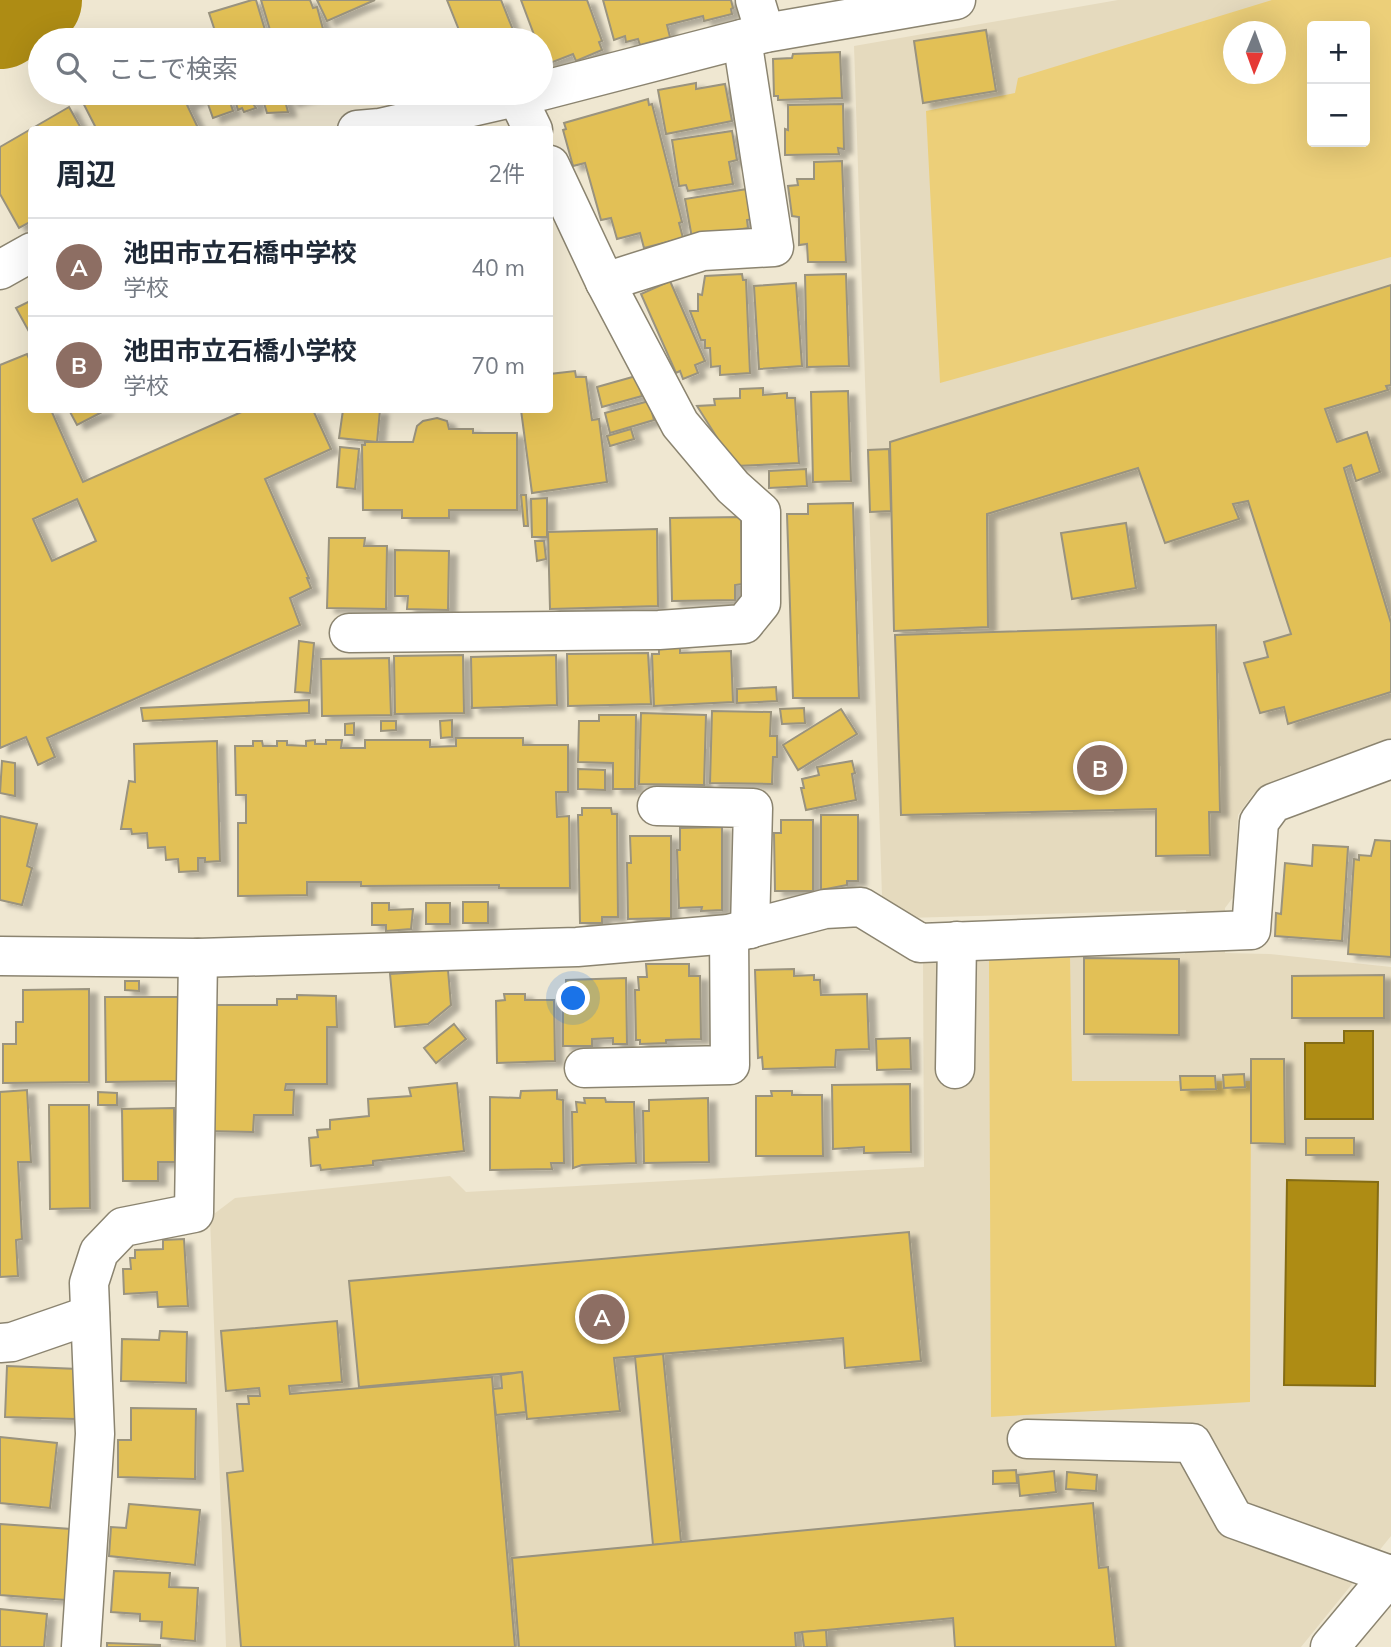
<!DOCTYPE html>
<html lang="ja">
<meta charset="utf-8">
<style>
body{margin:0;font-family:Mulish,"Noto Sans JP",sans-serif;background:#f2f2f3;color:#1f2937}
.controls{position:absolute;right:21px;top:21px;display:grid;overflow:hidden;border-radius:7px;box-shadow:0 7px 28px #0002}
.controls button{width:63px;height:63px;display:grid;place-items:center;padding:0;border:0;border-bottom:2px solid #e0e1e3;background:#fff;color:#1f2937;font:35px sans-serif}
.compass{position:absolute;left:1223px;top:21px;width:63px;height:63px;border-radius:50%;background:#fff;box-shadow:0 7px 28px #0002;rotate:181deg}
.you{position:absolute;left:574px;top:999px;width:24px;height:24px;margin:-18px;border:5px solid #fff;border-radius:50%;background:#1a73e8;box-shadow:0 0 0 10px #1a73e833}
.badge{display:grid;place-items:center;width:46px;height:46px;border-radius:50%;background:#db2777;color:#fff;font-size:23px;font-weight:700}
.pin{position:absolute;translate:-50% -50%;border:4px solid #fff;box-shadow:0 2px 7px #0006}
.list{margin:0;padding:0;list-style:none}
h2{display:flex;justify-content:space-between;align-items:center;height:91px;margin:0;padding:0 28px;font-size:30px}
h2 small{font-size:23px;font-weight:400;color:#747a83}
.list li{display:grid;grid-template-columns:46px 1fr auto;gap:21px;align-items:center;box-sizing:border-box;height:98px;padding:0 28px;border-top:2px solid #e0e1e3}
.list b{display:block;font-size:26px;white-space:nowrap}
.list p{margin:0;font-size:23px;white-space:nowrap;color:#747a83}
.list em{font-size:23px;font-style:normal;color:#747a83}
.icon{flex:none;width:38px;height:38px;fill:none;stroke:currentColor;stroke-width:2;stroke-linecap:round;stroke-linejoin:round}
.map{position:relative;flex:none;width:1391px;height:1647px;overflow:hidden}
.search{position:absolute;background:#fff;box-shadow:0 7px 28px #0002;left:28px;top:28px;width:525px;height:77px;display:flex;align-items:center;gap:18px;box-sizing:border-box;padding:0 24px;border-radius:38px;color:#747a83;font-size:26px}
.panel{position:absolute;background:#fff;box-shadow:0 7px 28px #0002;left:28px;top:126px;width:525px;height:287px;border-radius:7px}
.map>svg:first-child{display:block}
.built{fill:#e5dabe;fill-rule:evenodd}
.green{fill:#eccf79;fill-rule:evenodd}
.water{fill:#ae8c14;stroke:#846c15;stroke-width:2}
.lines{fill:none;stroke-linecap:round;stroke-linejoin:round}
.river{stroke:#ae8c14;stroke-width:98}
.building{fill:#e2c057;stroke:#9a937e;stroke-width:2;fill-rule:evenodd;filter:url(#shadow)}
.minor-casing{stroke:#8b8470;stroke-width:41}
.minor{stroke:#fff;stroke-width:38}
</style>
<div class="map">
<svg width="1391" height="1647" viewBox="0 0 1391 1647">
<defs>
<filter id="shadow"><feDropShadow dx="8" dy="4.5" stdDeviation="2" flood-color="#0004"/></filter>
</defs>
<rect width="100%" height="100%" fill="#efe7d1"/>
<path class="built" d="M1118,0H1391V743L1254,793L1238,815L1234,896L1225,908V953L1269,954L1391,967V1536L1301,1647H226L210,1217L235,1198L450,1176L466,1192L924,1167L923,957L989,959L1185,954L1186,910L907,918L882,896L854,46ZM1312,26H1365V142H1312ZM1234,32H1276V74H1234Z"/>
<g class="green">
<path d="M1272,0H1391V257L940,383L926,111L1015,93L1018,78ZM1312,26H1365V142H1312ZM1234,32H1276V74H1234Z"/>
<polygon points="1070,956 1072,1081 1251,1081 1250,1402 991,1417 989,959"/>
</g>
<g class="water">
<polygon points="1344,1031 1373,1031 1373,1119 1305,1119 1305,1043 1344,1043"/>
<polygon points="1287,1180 1378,1182 1375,1386 1284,1385"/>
</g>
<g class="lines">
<polyline class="river" points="0,20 33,0"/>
</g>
<g class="building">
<polygon points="252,0 256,0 268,40 218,40 209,13"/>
<polygon points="261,0 310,0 313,8 317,7 326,40 273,40"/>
<polygon points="317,0 375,0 327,21"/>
<polygon points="447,0 501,0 517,40 463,40"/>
<polygon points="521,0 587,0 602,41 599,42 602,50 576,61 573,54 545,65 541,53 541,40 536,40"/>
<polygon points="603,0 731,0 733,8 731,9 732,14 704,21 703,16 667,25 670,37 640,45 638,39 626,42 625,36 614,40"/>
<polygon points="986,30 996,91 923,103 914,41"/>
<polygon points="207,32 210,40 187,40 186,38"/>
<polygon points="840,52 842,98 778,100 778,96 774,96 773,59 792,58 793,54"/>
<polygon points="696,83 696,89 725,84 732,121 666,134 658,90"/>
<polygon points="78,93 203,93 205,96 187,105 199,130 97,130"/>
<polygon points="204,93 227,93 233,111 213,118"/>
<polygon points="233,93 283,93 288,112 267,113 263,100 254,105 256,108 244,112 242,108 238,110"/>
<polygon points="287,93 321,93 290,102"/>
<polygon points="648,99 649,105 652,104 682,222 679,223 683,238 644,248 640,233 617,239 611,218 601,220 585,163 573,166 563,130 566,129 564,123"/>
<polygon points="843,104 844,149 838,148 839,154 785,155 785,129 788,130 788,105"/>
<polygon points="69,107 82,130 32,130 32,221 19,228 0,194 0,147"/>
<polygon points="732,131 737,160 729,162 733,184 688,191 686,185 679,186 672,140"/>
<polygon points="842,161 846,262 808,262 807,244 799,245 799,217 792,216 788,186 798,185 797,179 814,179 814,162"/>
<polygon points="747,189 752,219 747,220 748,228 692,238 685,199"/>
<polygon points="742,274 743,280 746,280 750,373 720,375 720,366 711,367 710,348 705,348 705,340 701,340 690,311 698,311 698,294 702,295 705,276"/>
<polygon points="846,274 849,366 807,367 805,275"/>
<polygon points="670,281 705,361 695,365 698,373 683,379 680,371 676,373 641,294"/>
<polygon points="796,283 802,366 759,369 754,286"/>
<polygon points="1391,285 1391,385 1386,386 1388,390 1325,409 1337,442 1367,432 1380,472 1356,481 1351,465 1344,468 1391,623 1391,692 1288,724 1284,707 1260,713 1244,663 1268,657 1264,642 1291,634 1248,501 1233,504 1239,519 1165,543 1138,468 987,514 988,627 894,631 890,442"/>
<polygon points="32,300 32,337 16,308"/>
<path d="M27,354L32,365V410H51L83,482L246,410H313L331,449L265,479L309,578H307L311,588L290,598L300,625L47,738L55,757L38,765L26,737L0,748V365ZM77,499L96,541L52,561L33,519Z"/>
<polygon points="575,371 576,377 586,377 592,420 599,419 607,482 532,493 521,410 550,410 550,374"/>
<polygon points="636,376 642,396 602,407 597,387"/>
<polygon points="763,388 763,395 787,393 787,398 795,398 799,463 735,466 697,406 715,405 714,399 740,398 740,389"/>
<polygon points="848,391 851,481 813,482 811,392"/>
<polygon points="649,401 654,420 610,433 605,413"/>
<polygon points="69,410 106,410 77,425"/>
<polygon points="343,410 380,410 377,442 339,438"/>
<polygon points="437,418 447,421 449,429 473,429 473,433 517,433 517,510 449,510 449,518 402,518 402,510 363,510 362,445 365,445 365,442 413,442 417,426 423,421"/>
<polygon points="631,429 634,439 610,446 607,436"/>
<polygon points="340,447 359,449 355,489 337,487"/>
<polygon points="889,449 891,511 870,512 868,450"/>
<polygon points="806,469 807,486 769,488 769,471"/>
<polygon points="521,495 526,495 528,526 524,526"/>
<polygon points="547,498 547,537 532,537 531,499"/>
<polygon points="853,503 859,698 793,698 787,514 808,514 808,504"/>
<polygon points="741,517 742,584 735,585 735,600 672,601 670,518"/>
<polygon points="1126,523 1136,588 1072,599 1061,533"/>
<polygon points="657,529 658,606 550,609 548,532"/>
<polygon points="329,538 365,538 364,546 387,546 386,609 327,608"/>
<polygon points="535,541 544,541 546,559 537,561"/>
<polygon points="395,550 449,551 448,610 407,609 408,596 395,596"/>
<polygon points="1216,625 1220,812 1209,812 1210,855 1156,856 1156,809 901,815 895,635"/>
<polygon points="299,641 314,643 310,693 295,692"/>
<polygon points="680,646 680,653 731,651 733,702 654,706 652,654 659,654 659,647"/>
<polygon points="648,653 651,704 568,706 567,654"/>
<polygon points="463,655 464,713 395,714 394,656"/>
<polygon points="556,655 557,705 472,708 471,657"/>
<polygon points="389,658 391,715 322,716 321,659"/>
<polygon points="776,687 777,701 737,703 737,689"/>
<polygon points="309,700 309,713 143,721 141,708"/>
<polygon points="804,708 805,723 782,724 780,709"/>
<polygon points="841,709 857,734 798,770 783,745"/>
<polygon points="712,711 771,712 770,736 777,736 777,757 773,757 772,784 710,783"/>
<polygon points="641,713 706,715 704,785 639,784"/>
<polygon points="599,715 636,715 635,789 613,789 613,763 578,762 579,721 599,721"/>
<polygon points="452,720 452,737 441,738 440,721"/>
<polygon points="381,721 396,721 396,730 381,731"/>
<polygon points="354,723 354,735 345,735 345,724"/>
<polygon points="456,738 523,738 523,745 568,745 568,792 556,792 557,817 569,816 570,888 499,888 499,885 361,886 361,882 307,882 307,895 238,896 238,823 246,823 246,795 236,795 235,746 253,746 253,741 262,741 263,746 277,746 277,741 287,741 287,745 306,746 306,741 315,740 315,744 326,744 326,740 342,740 341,748 365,748 365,740 430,740 430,747 456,746"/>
<polygon points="217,741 220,861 205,862 205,858 198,858 198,871 179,872 178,859 166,860 165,847 148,848 147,833 132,834 131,829 121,829 129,781 135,782 134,744"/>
<polygon points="2,761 15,763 15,796 0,793"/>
<polygon points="852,761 855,773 852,774 856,800 806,810 801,788 804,788 802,779 819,775 817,767"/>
<polygon points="578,769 605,770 605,790 578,789"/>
<polygon points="582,808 611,808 612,814 617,814 618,917 602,917 602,923 580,923 578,815 582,815"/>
<polygon points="821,815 858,815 858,881 847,881 847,885 821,890"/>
<polygon points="0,816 37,824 27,866 32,868 22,905 0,900"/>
<polygon points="781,820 813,820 813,891 775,891 774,833 781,833"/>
<polygon points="722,827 722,910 701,911 702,907 679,908 677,850 680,850 680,828"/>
<polygon points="630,836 671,836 671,918 628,919 627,863 631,863"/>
<polygon points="1375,840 1391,841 1391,957 1348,954 1354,859 1359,860 1359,855 1371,856"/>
<polygon points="1313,845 1348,847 1342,941 1275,936 1276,913 1281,914 1285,863 1312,866"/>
<rect x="463" y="902" width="25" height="21"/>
<polygon points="372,903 389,903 389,910 413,909 411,929 386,931 386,925 372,925"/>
<rect x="426" y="903" width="24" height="21"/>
<polygon points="1084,958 1179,959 1179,1035 1084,1034"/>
<polygon points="646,964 689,964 689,976 700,976 701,1039 666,1040 666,1043 640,1044 640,1040 636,1040 635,990 639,990 638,977 647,977"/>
<polygon points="794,969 794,976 814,975 814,980 820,980 821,995 867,994 869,1049 836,1050 835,1067 763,1069 762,1057 758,1058 755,970"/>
<polygon points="448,970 451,1005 428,1024 395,1027 390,974"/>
<polygon points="1384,975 1384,1018 1292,1018 1292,976"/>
<polygon points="626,978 627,1044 613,1044 613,1038 592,1039 592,1046 563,1046 563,995 566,996 566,980"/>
<polygon points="125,981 139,981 139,991 125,990"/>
<polygon points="89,989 89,1082 3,1083 3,1044 16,1044 16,1022 23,1022 23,990"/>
<polygon points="504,994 525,994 525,1000 554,1000 555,1061 497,1063 496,1001 505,1000"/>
<polygon points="297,995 336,996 337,1027 327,1027 327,1084 286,1084 285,1090 294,1090 293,1115 254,1115 253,1132 206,1131 207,1005 277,1005 277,999 297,999"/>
<polygon points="105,997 184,997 185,1081 106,1082"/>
<polygon points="454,1024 466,1039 436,1063 424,1048"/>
<polygon points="910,1038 911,1069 877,1070 876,1039"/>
<polygon points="1251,1059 1284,1059 1285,1144 1251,1143"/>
<polygon points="1244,1074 1245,1087 1224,1088 1223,1075"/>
<polygon points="1180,1076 1215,1076 1216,1089 1181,1090"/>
<polygon points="457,1083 464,1151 373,1161 373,1165 321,1170 320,1165 311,1166 309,1138 318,1137 317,1130 330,1129 330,1120 369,1116 368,1099 411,1096 409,1088"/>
<polygon points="910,1084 911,1152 864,1153 864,1147 833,1149 832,1085"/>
<polygon points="27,1090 31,1162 18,1162 22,1239 16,1240 18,1276 0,1277 0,1092"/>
<polygon points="557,1090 557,1099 563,1100 564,1163 551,1163 552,1169 490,1170 490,1097 520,1098 521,1091"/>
<polygon points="771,1091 792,1091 792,1095 822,1095 823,1156 756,1156 756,1096 772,1096"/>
<polygon points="98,1092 117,1093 117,1105 98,1105"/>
<polygon points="584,1098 605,1098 606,1102 634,1102 636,1163 582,1165 573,1168 572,1112 577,1112 576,1102 585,1103"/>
<polygon points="708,1098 709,1162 644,1163 643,1111 649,1111 649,1100"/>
<polygon points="49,1105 89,1105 90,1208 50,1209"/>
<polygon points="174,1108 175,1162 158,1162 158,1181 123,1181 122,1109"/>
<rect x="1306" y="1138" width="48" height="17"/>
<polygon points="909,1232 921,1361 845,1368 843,1338 614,1358 620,1411 527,1419 522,1372 359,1387 349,1281"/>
<polygon points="184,1239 188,1306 158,1307 157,1292 124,1294 123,1269 131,1269 130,1258 135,1258 135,1250 163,1249 163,1240"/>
<polygon points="337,1321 342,1382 289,1386 290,1394 492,1377 515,1647 241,1647 227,1473 243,1471 237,1404 249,1404 248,1396 260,1396 259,1388 226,1391 221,1331"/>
<polygon points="160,1331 187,1332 186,1383 121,1381 122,1339 159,1340"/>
<polygon points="663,1354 681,1542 653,1545 635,1357"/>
<polygon points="7,1366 78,1369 76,1419 5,1417"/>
<polygon points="522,1372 526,1412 496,1415 493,1389 502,1388 501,1375"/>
<polygon points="131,1408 196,1409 195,1479 118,1477 118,1440 131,1440"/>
<polygon points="0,1437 57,1443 50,1508 0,1503"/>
<polygon points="1016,1470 1017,1483 993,1484 993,1471"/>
<polygon points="1054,1471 1056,1492 1020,1496 1018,1475"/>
<polygon points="1067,1472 1097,1475 1096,1491 1066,1489"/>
<polygon points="1093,1503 1099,1568 1108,1567 1116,1647 955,1647 953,1618 795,1633 796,1647 519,1647 512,1558"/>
<polygon points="129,1504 200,1510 195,1565 109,1556 111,1527 126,1528"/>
<polygon points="0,1524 71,1529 66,1600 0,1595"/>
<polygon points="114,1571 170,1573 169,1587 198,1588 195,1641 161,1638 162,1622 140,1621 140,1614 111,1612"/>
<polygon points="0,1609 47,1614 44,1647 0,1647"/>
<polygon points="826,1630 827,1647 804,1647 802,1632"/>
<polygon points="107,1643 160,1645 160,1647 107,1647"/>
</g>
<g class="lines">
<defs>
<g id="minor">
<polyline points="755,0 765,33"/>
<polyline points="541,91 765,33 956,0"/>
<polyline points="517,97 533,130"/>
<polyline points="357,130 380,128 533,93"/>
<polyline points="0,270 32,252"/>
<polyline points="605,282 703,251 774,247 742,39"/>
<polyline points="349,633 659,630 744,624 761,603 761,512 733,487 680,424 605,282 550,165"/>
<polyline points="657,806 753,808 750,929"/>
<polyline points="0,956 198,958 577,947 729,934 825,909 861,907 920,943 1251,930 1259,822 1273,803 1391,759"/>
<polyline points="584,1068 730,1065 729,934"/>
<polyline points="955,1069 957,941"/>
<polyline points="0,1343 12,1342 90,1315"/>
<polyline points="1027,1439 1192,1443 1234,1519 1390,1575"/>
<polyline points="81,1647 95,1434 89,1283 99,1252 123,1227 194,1213 198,958"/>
<polyline points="1330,1647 1391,1574"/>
</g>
</defs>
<use href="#minor" class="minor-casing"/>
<use href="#minor" class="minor"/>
</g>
</svg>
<div class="controls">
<button>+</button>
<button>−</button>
</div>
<svg class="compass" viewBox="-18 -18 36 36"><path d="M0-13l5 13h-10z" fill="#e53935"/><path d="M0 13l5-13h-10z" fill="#747a83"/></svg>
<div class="you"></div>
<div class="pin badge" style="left:602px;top:1317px;background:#8d6e63">A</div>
<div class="pin badge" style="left:1100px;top:768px;background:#8d6e63">B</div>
<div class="search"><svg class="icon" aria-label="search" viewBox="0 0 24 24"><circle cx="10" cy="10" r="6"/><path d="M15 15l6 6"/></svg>ここで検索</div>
<section class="panel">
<h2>周辺<small>2件</small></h2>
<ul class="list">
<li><span class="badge" style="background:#8d6e63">A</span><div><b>池田市立石橋中学校</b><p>学校</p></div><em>40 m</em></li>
<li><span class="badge" style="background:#8d6e63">B</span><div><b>池田市立石橋小学校</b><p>学校</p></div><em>70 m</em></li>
</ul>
</section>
</div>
